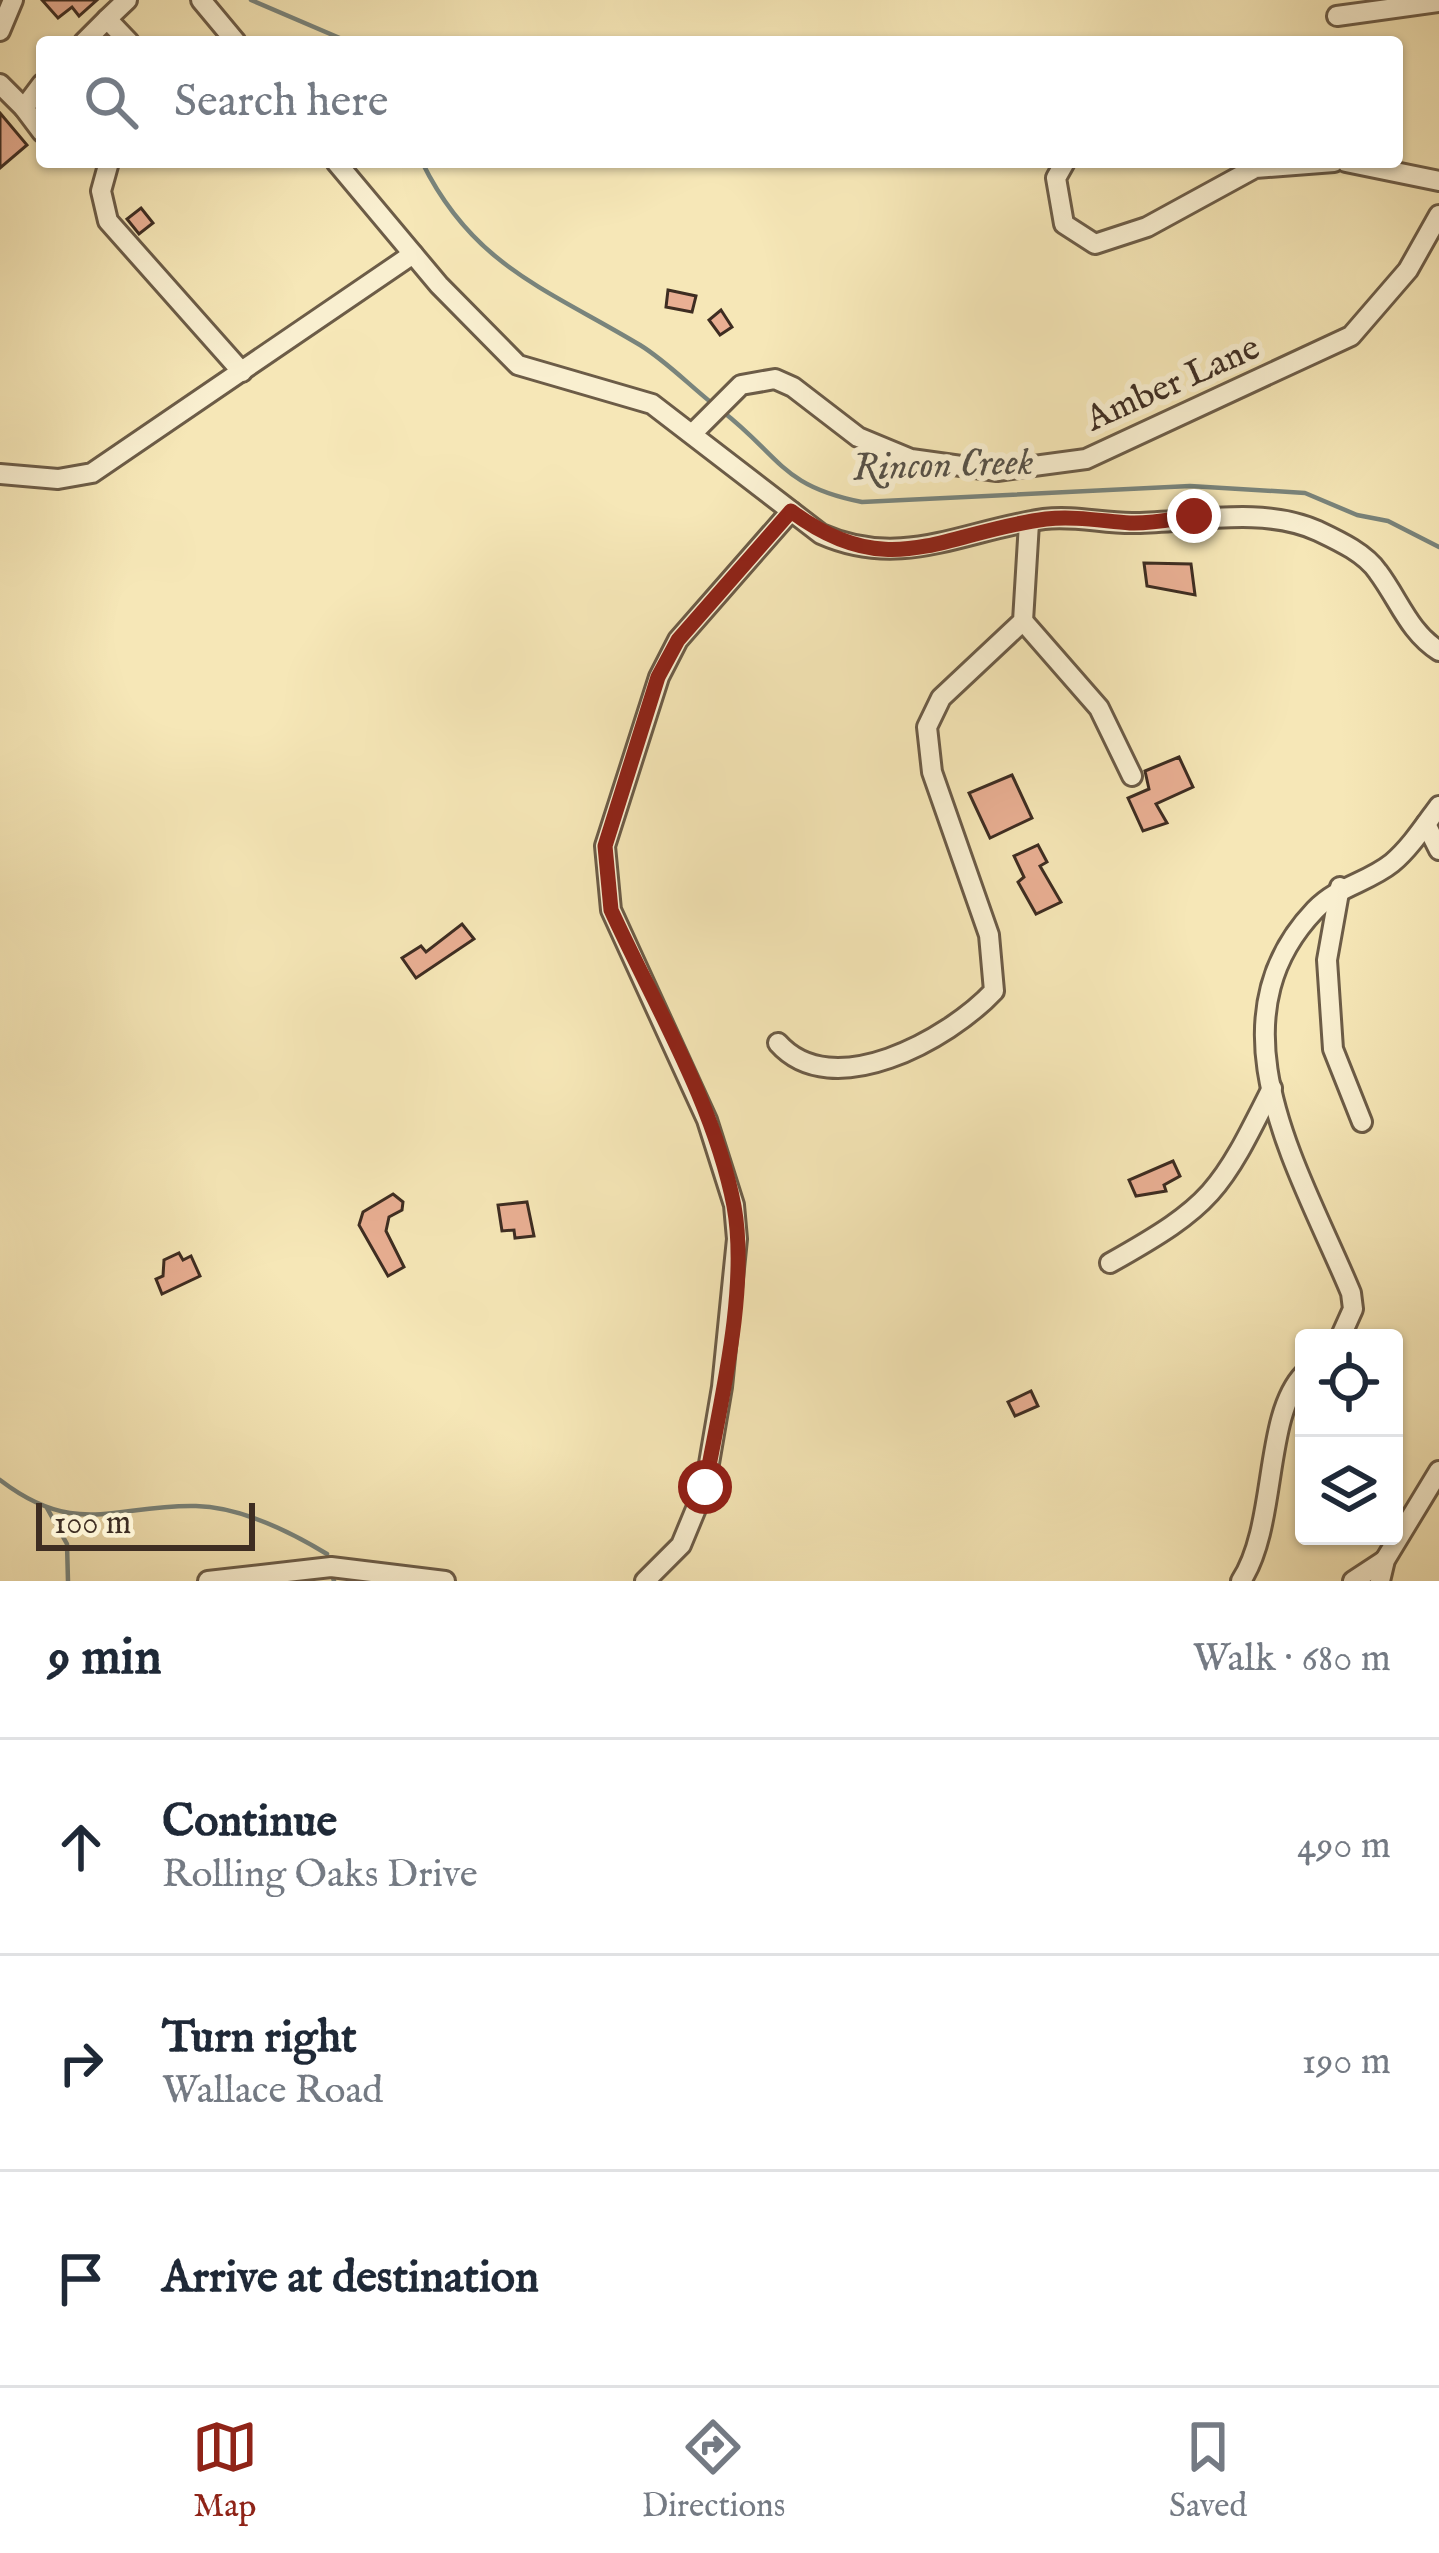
<!DOCTYPE html>
<meta charset="utf-8">
<style>
body{margin:0;font-family:"IM FELL English",serif;background:#f2f2f3;color:#1f2937}
.controls{position:absolute;right:36px;bottom:36px;display:grid;overflow:hidden;border-radius:12px;box-shadow:0 3px 9px #0004}
.controls button{width:108px;height:108px;display:grid;place-items:center;padding:0;border:0;border-bottom:3px solid #e0e1e3;background:#fff;color:#1f2937;font:60px sans-serif}
.scale{position:absolute;left:36px;bottom:30px;width:219px;box-sizing:border-box;padding-left:12px;border:6px solid #3e2d22;border-top:0;font-size:33px;line-height:42px;white-space:nowrap;color:#3e2d22;-webkit-text-stroke:9px #f9efd0;paint-order:stroke}
.stop{position:absolute;width:36px;height:36px;margin:-27px;border:9px solid #8f2418;border-radius:50%;background:#fff}
.stop.end{background:#8f2418;border-color:#fff;box-shadow:0 3px 12px #0008}
.list{margin:0;padding:0;list-style:none}
h2{display:flex;justify-content:space-between;align-items:center;height:156px;margin:0;padding:0 48px;font-size:51px}
h2 small{font-size:39px;font-weight:400;color:#747a83}
.list li{display:grid;grid-template-columns:78px 1fr auto;gap:36px;align-items:center;box-sizing:border-box;height:216px;padding:0 48px;border-top:3px solid #e0e1e3}
.list b{display:block;font-size:45px;white-space:nowrap}
.list p{margin:0;font-size:39px;white-space:nowrap;color:#747a83}
.list em{font-size:39px;font-style:normal;color:#747a83}
.icon{flex:none;width:66px;height:66px;fill:none;stroke:currentColor;stroke-width:2;stroke-linecap:round;stroke-linejoin:round}
.map{position:relative;flex:none;width:1439px;height:1581px;overflow:hidden}
.search{position:absolute;background:#fff;box-shadow:0 3px 9px #0004;left:36px;right:36px;top:36px;height:132px;display:flex;align-items:center;gap:30px;box-sizing:border-box;padding:0 42px;border-radius:12px;color:#747a83;font-size:45px}
.sheet{height:804px;background:#fff}
nav{display:flex;justify-content:space-around;align-items:center;box-sizing:border-box;height:168px;border-top:3px solid #e0e1e3;background:#fff;font-size:33px;color:#747a83}
nav a{display:grid;justify-items:center;gap:6px}
nav .on{color:#8f2418}
.map>svg:first-child{display:block}
.lines{fill:none;stroke-linecap:round;stroke-linejoin:round}
.stream{stroke:#79847c;stroke-width:4.5}
.building{fill:#e9af93;stroke:#3e2d22;stroke-width:3}
.minor-casing{stroke:#6c5c47;stroke-width:24}
.minor{stroke:#f9efd0;stroke-width:18}
.route{stroke:#8f2418;stroke-width:15}
.labels{text-anchor:middle;dominant-baseline:central;stroke-width:12;stroke-linejoin:round;paint-order:stroke}
.street-label{font-size:36px;fill:#3e2d22;stroke:#f9efd0}
.water-label{font-size:39px;font-style:italic;fill:#565148;stroke:#f9efd0}
</style>
<div class="map">
<svg width="1439" height="1581" viewBox="0 0 1439 1581">
<rect width="100%" height="100%" fill="#f6e7b7"/>
<filter id="stains"><feTurbulence type="fractalNoise" baseFrequency=".00167" numOctaves="4"/><feColorMatrix values="0 0 0 0 .2 0 0 0 0 .09 0 0 0 0 .02 0 0 0 .5 -.17"/></filter>
<radialGradient id="worn" r=".72"><stop offset=".6" stop-color="#630" stop-opacity="0"/><stop offset="1" stop-color="#630" stop-opacity=".3"/></radialGradient>
<g class="lines">
<g class="stream">
<polyline points="251,0 349,42"/>
<path d="M422,162C473,266 547,289 640,345C666,361 689,385 713,404"/>
<path d="M722,411C781,457 781,486 862,502L1190,486L1305,493L1357,515L1388,521L1439,547"/>
<path d="M0,1480C77,1539 115,1504 196,1506C241,1507 289,1531 327,1554"/>
<polyline points="47,1508 67,1544 68,1581"/>
<polyline points="333,1578 334,1581"/>
</g>
</g>
<g class="building">
<polygon points="42,0 97,0 79,16 72,7 58,18"/>
<polygon points="0,113 27,145 0,168"/>
<polygon points="141,208 153,223 139,234 127,219"/>
<polygon points="668,290 696,296 692,312 666,307"/>
<polygon points="721,310 732,327 720,335 709,320"/>
<polygon points="1144,563 1191,564 1195,595 1147,586"/>
<polygon points="1179,757 1193,787 1156,804 1167,823 1143,831 1128,798 1149,789 1145,771"/>
<polygon points="1012,775 1032,818 990,838 969,793"/>
<polygon points="1038,845 1047,862 1040,866 1061,902 1036,914 1018,882 1024,877 1014,856"/>
<polygon points="462,924 474,939 416,978 402,958 421,946 426,952"/>
<polygon points="1173,1161 1180,1176 1164,1185 1166,1191 1136,1196 1129,1180"/>
<polygon points="393,1194 403,1202 402,1210 389,1217 386,1231 404,1267 388,1276 359,1225 363,1212"/>
<polygon points="527,1202 534,1236 515,1238 514,1230 502,1231 498,1205"/>
<polygon points="179,1253 183,1260 191,1256 200,1276 162,1294 156,1279 163,1276 164,1260"/>
<polygon points="1031,1391 1038,1406 1015,1416 1008,1402"/>
</g>
<g class="lines">
<defs>
<g id="minor">
<polyline points="201,0 236,42"/>
<polyline points="1337,16 1439,2"/>
<polyline points="107,19 127,0"/>
<polyline points="0,31 13,0"/>
<polyline points="84,42 107,19 129,42"/>
<polyline points="0,84 24,108"/>
<polyline points="42,84 24,108 42,132"/>
<polyline points="109,162 101,191 108,221 242,372"/>
<path d="M336,162L439,285L518,365L652,404L821,534C902,570 964,530 1044,519C1075,515 1105,524 1136,523C1193,522 1263,506 1318,531C1339,541 1365,553 1378,572C1399,600 1409,632 1439,651"/>
<polyline points="1065,162 1056,178 1064,224 1095,244 1147,227 1255,168 1334,162"/>
<polyline points="1346,162 1439,181"/>
<polyline points="693,433 741,385 775,379 793,387 858,437 911,459 997,471 1086,459 1351,336 1408,270 1439,215"/>
<polyline points="0,474 58,479 92,473 413,254"/>
<polyline points="1023,621 1099,708 1132,776"/>
<polyline points="1426,824 1439,850"/>
<polyline points="1340,887 1327,960 1333,1049 1362,1122"/>
<path d="M778,1043C832,1104 948,1040 994,991L989,935L932,772L927,727L941,698L1023,621L1029,523"/>
<path d="M1110,1263C1213,1205 1220,1192 1272,1088"/>
<path d="M1340,1338L1353,1309L1351,1293C1301,1172 1206,1024 1315,910C1338,886 1367,883 1392,863C1410,848 1425,825 1439,806"/>
<polyline points="208,1581 331,1567 445,1581"/>
<polyline points="645,1581 681,1545 705,1487 722,1387 737,1239 734,1205 707,1120 611,910 605,846 659,677 678,640 791,511"/>
<path d="M1241,1581C1278,1524 1263,1416 1304,1374"/>
<polyline points="1353,1581 1385,1560"/>
<polyline points="1380,1581 1385,1560 1439,1471"/>
</g>
</defs>
<use href="#minor" class="minor-casing"/>
<use href="#minor" class="minor"/>
</g>
<g class="lines">
<path class="route" d="M705,1487C720,1404 749,1289 734,1206C714,1103 654,1004 611,910L605,846L658,677L678,640L791,511C890,585 943,532 1046,519C1075,516 1102,521 1130,523C1151,524 1173,519 1194,516"/>
</g>
<g class="labels">
<g class="street-label">
<text transform="translate(1173 384) rotate(-24)">Amber Lane</text>
</g>
<g class="water-label">
<text transform="translate(943 466) rotate(-2)">Rincon Creek</text>
</g>
</g>
<rect width="100%" height="100%" filter="url(#stains)"/>
<rect width="100%" height="100%" fill="url(#worn)"/>
</svg>
<div class="controls">
<button><svg class="icon" aria-label="locate" viewBox="0 0 24 24"><circle cx="12" cy="12" r="6"/><path d="M12 2v4M12 18v4M2 12h4M18 12h4"/></svg></button>
<button><svg class="icon" aria-label="layers" viewBox="0 0 24 24"><path d="M12 4l9 5-9 5-9-5zM3 14l9 5 9-5"/></svg></button>
</div>
<div class="scale">100 m</div>
<div class="stop" style="left:705px;top:1487px"></div>
<div class="stop end" style="left:1194px;top:516px"></div>
<div class="search"><svg class="icon" aria-label="search" viewBox="0 0 24 24"><circle cx="10" cy="10" r="6"/><path d="M15 15l6 6"/></svg>Search here</div>
</div>
<section class="sheet">
<h2>9 min<small>Walk · 680 m</small></h2>
<ul class="list">
<li><svg class="icon" aria-label="ahead" viewBox="0 0 24 24"><path d="M12 20V5M6 11l6-6 6 6"/></svg><div><b>Continue</b><p>Rolling Oaks Drive</p></div><em>490 m</em></li>
<li><svg class="icon" aria-label="right" viewBox="0 0 24 24"><path d="M7 20v-9h11M14 6l5 5-5 5"/></svg><div><b>Turn right</b><p>Wallace Road</p></div><em>190 m</em></li>
<li><svg class="icon" aria-label="arrive" viewBox="0 0 24 24"><path d="M6 21V4h12l-3 4 3 4H6"/></svg><div><b>Arrive at destination</b></div></li>
</ul>
</section>
<nav>
<a class="on"><svg class="icon" aria-label="map" viewBox="0 0 24 24"><path d="M3 6l6-2 6 2 6-2v14l-6 2-6-2-6 2zM9 4v14M15 6v14"/></svg>Map</a>
<a><svg class="icon" aria-label="directions" viewBox="0 0 24 24"><path d="M12 3l9 9-9 9-9-9zM9 14v-3h6M13 9l2 2-2 2"/></svg>Directions</a>
<a><svg class="icon" aria-label="saved" viewBox="0 0 24 24"><path d="M7 4h10v16l-5-4-5 4z"/></svg>Saved</a>
</nav>
